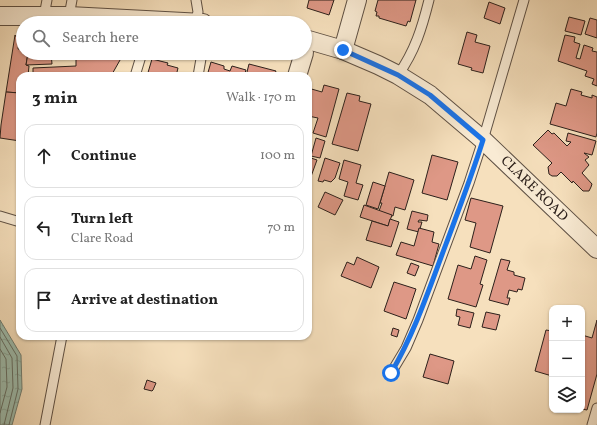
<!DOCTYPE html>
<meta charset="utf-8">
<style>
body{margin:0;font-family:Vollkorn,serif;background:#f6f6f6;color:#222}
.controls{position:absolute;right:12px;bottom:12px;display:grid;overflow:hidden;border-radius:8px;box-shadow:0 1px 3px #0004}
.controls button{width:36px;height:36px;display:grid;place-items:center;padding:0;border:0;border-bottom:1px solid #e0e0e0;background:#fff;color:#222;font:20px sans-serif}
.stop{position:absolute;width:12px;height:12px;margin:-9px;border:3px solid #1a73e8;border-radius:50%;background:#fff}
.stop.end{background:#1a73e8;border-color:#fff;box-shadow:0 1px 4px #0008}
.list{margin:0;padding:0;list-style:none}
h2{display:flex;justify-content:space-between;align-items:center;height:52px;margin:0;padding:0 16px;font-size:17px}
h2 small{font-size:13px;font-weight:400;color:#767676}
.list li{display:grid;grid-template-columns:26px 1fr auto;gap:12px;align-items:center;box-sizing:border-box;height:64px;margin:0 8px 8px;padding:0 8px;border:1px solid #e0e0e0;border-radius:12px}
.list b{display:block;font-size:15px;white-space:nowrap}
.list p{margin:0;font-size:13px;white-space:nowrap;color:#767676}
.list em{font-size:13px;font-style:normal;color:#767676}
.icon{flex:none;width:22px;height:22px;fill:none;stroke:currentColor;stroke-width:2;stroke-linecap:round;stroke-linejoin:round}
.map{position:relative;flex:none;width:597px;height:425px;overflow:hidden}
.search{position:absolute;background:#fff;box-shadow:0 1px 3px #0004;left:16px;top:16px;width:296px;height:44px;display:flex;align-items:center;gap:10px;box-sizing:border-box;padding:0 14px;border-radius:22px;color:#767676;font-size:15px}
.panel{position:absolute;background:#fff;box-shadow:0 1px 3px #0004;left:16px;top:72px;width:296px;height:268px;border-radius:12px}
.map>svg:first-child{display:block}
.water{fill:url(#water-ripples);stroke:#707e73}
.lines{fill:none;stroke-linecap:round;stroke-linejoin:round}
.shore{stroke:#646e64;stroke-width:1}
.building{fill:#de9886;stroke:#2c201b}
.lane-casing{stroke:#5e5044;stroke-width:11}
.street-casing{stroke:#5e5044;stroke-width:20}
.lane{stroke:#f9ebd4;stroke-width:9}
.street{stroke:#f9ebd4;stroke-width:18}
.route{stroke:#1a73e8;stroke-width:5}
.labels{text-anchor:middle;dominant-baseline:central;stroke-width:3;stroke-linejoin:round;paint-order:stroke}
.street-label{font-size:14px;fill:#2c201b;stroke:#f9ebd4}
</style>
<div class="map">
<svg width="597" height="425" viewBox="0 0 597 425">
<defs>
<pattern id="water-ripples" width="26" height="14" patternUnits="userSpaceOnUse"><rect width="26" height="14" fill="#9dbdae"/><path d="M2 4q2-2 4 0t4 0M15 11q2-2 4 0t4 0" fill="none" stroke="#87a295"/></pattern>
</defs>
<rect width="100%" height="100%" fill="#f6e0bd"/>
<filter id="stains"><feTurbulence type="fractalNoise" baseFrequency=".005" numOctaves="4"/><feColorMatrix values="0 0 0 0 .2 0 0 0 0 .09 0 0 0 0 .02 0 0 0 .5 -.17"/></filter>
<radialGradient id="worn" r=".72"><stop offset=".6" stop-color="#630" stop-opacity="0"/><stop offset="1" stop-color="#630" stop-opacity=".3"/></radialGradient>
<polygon class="water" points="0,320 21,355 22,389 12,425 0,425"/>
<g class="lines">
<g class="shore">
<polyline points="0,328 17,356 18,389 9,425"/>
<polyline points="0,337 12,358 13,388 4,425"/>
<polyline points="0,349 6,359 7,387 0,413"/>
</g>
</g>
<g class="building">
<polygon points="309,0 334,0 329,15 307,8"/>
<polygon points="378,0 416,0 410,22 408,21 406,26 379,18 379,16 376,16 377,12 375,11"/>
<polygon points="489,2 505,8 500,24 484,18"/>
<polygon points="569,17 585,21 581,35 565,31"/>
<polygon points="590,18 597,20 597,38 585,34"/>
<polygon points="467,32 477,35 475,42 490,46 483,73 471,70 472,68 458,64"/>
<polygon points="15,35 19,41 18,49 23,50 23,53 28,53 26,65 29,66 28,76 20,76 20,93 6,92"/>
<polygon points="565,35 575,37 574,42 580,44 576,58 580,59 584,45 593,48 592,51 597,52 597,86 592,84 594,79 585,76 587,71 558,61"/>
<polygon points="28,53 51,53 52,64 26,65"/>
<polygon points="76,53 124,53 111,76 33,76 33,68 76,66"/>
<polygon points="152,59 168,63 167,65 178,68 176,76 147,76"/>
<polygon points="211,62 224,66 224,69 230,71 232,66 246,70 244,76 207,76"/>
<polygon points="249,64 276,71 274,76 246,76"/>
<polygon points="324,85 339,89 326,137 313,133 318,118 308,116 308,88 322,92"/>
<polygon points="571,89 582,92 581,95 592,98 592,95 597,97 597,133 596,137 550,124 556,103 566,106"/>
<polygon points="6,92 20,93 20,141 0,138 1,125"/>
<polygon points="347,93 360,96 359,101 371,104 358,151 332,144"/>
<polygon points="548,130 552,134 554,133 567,146 571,142 566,141 568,133 596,141 592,155 584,153 589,157 585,160 589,165 582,173 592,184 591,187 589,191 583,191 573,181 572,183 561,172 557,176 552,176 549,174 548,167 552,163 533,145"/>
<polygon points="316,138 325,141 320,158 311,156"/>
<polygon points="432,155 458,162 447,200 422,193"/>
<polygon points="308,157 317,160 309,182 308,182"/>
<polygon points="325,158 340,163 335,178 331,182 324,180 323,182 318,181"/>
<polygon points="344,160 361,165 356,183 363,185 358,200 344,196 348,182 339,179"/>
<polygon points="389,172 414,180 405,210 395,207 393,216 379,211 382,203 380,203"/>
<polygon points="373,182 385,186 378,209 366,205"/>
<polygon points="325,192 343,200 335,215 318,207"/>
<polygon points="471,198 503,206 490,253 470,247 476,223 465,220"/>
<polygon points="364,205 392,215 388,226 360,217"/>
<polygon points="412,211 428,215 427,221 419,220 418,222 422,222 419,232 407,229"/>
<polygon points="390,219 399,222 391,247 366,240 372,221 388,226"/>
<polygon points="419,228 434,232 432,242 439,244 433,266 396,255 401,242 414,246"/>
<polygon points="475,256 487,260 480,284 483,285 476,307 448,299 458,265 471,269"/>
<polygon points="357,257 379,267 371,288 341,276 347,262 354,265"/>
<polygon points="501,259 510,261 507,270 514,272 514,275 525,278 522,290 518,289 517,292 509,290 507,298 510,298 508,305 489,300"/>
<polygon points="411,263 419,266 415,276 407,273"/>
<polygon points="394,282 416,289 406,319 384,311"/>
<polygon points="457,309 474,313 470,328 458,325 460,317 456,316"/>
<polygon points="486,312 500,315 496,330 482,327"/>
<polygon points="597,320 597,374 587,410 582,409 582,335 592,338"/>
<polygon points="393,328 399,330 397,337 391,335"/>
<polygon points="546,330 552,331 552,376 535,371"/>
<polygon points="430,354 454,361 448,384 423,377"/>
<polygon points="147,380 156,383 153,390 152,391 144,389"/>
</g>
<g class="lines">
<defs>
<g id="lane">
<polyline points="44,16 47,0"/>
<polyline points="69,16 72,0"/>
<polyline points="195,22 198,12 196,0"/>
<path d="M398,75C415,51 422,28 429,0"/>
<polyline points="135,76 142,53"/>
<polyline points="198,76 202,53"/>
<polyline points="0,216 20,222"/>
<polyline points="391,373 406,348 418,320 469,183 483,140 524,0"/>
<polyline points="45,425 62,336"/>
<polyline points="592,425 597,408"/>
</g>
<g id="street">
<polyline points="0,16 69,16 203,23"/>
<polyline points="305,39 343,50 378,65 398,75 430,95 483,140 597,249"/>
<polyline points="343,50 357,0"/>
<polyline points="297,76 304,53"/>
</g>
</defs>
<use href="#lane" class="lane-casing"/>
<use href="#street" class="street-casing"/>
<use href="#lane" class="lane"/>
<use href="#street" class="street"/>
</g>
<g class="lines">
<path class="route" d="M343,50L398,75L430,95L483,140C472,175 459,209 446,244C429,289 415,332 391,373"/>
</g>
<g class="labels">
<g class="street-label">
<text transform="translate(534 189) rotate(44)">CLARE ROAD</text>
</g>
</g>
<rect width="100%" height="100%" filter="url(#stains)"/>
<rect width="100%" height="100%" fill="url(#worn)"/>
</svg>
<div class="controls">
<button>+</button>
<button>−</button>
<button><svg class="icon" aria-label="layers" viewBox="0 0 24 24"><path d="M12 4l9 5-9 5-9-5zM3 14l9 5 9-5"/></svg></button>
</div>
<div class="stop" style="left:391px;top:373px"></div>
<div class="stop end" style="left:343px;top:50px"></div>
<div class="search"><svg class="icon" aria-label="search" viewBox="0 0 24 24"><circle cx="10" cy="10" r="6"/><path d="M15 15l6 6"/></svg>Search here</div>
<section class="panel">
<h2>3 min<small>Walk · 170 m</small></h2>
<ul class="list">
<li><svg class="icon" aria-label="ahead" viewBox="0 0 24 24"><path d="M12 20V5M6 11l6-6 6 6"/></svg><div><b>Continue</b></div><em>100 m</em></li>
<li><svg class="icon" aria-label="left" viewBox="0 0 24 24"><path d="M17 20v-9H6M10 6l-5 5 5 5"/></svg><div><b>Turn left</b><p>Clare Road</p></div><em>70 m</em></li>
<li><svg class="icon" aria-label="arrive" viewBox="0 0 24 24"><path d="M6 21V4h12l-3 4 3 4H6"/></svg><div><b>Arrive at destination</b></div></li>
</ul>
</section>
</div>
